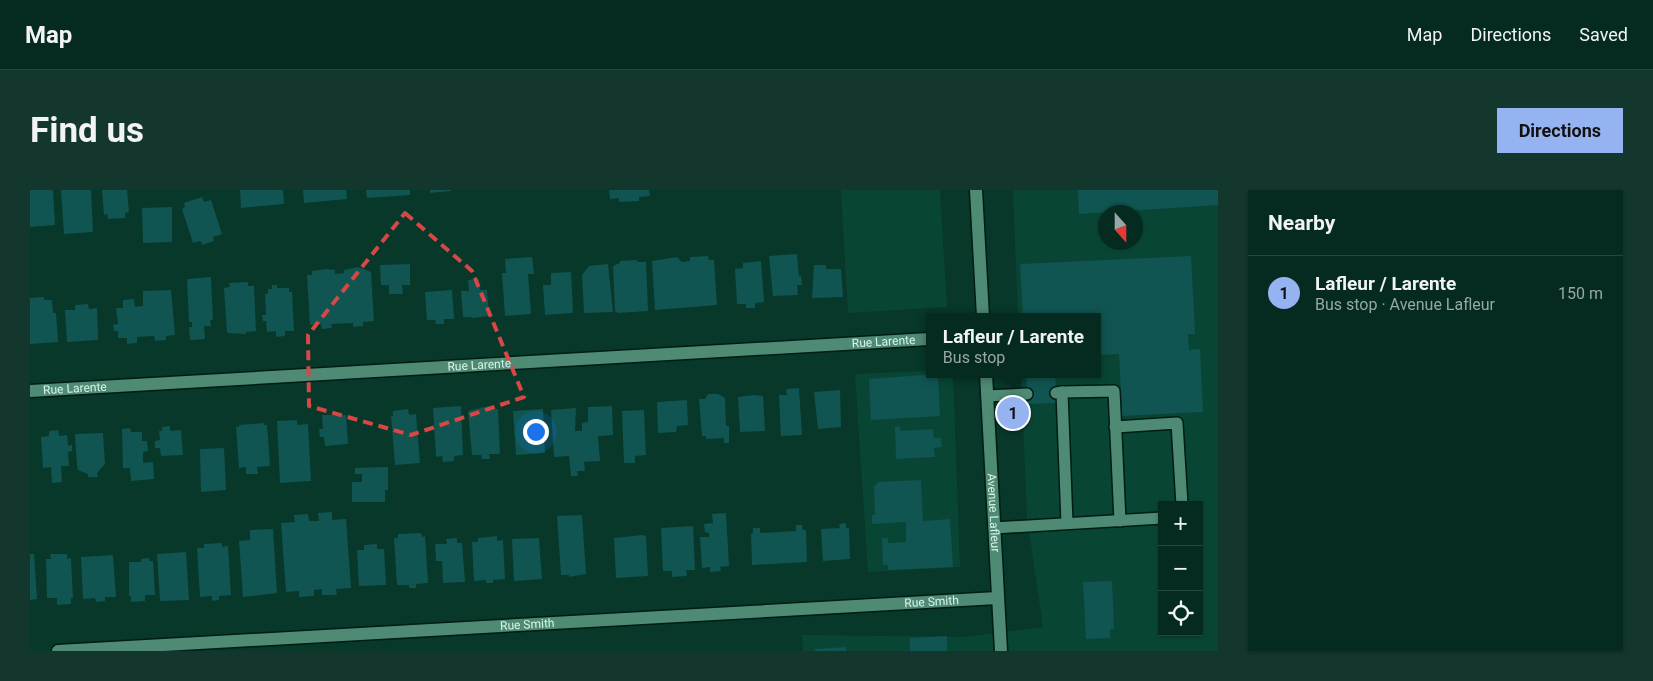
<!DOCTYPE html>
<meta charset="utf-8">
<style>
body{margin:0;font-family:Roboto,sans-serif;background:#13362d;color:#f1f3f6}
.controls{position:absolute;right:15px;bottom:15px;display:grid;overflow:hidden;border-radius:0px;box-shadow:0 1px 4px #0004}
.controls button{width:45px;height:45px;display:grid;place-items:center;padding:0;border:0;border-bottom:1px solid #26463e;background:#052a20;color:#f1f3f6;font:25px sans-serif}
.compass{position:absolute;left:1068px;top:15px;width:45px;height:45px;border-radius:50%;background:#052a20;box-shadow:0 1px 4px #0004;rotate:159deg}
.you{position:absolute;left:505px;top:241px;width:18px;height:18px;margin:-12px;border:4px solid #fff;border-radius:50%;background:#1a73e8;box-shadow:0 0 0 8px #1a73e833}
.badge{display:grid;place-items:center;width:32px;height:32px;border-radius:50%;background:#95b2f1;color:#111;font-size:16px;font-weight:700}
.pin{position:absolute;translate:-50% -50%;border:2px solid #fff;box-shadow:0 1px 5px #0006}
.popup{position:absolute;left:896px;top:123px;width:175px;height:65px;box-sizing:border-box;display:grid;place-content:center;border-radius:0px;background:#052a20;filter:drop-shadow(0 1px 4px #0005);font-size:16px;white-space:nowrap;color:#97a7a5}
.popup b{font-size:19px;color:#f1f3f6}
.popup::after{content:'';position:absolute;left:50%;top:100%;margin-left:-10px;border:10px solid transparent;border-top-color:#052a20}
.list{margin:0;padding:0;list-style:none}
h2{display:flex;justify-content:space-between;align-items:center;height:65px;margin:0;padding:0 20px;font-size:21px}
h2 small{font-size:16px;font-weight:400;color:#97a7a5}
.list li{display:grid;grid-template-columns:32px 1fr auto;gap:15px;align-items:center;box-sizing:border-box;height:75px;padding:0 20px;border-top:1px solid #26463e}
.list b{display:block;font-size:19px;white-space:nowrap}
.list p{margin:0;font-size:16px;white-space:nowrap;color:#97a7a5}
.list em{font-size:16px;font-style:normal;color:#97a7a5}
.icon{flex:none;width:28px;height:28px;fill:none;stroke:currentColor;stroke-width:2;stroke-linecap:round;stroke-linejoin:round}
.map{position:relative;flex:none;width:1188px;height:461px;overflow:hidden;border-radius:0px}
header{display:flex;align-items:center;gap:30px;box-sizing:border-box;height:70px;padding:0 25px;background:#052a20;border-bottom:1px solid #26463e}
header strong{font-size:24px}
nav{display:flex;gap:28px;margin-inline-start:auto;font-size:18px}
.intro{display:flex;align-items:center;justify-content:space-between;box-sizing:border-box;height:120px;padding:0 30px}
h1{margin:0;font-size:35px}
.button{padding:12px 22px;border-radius:0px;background:#95b2f1;color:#111;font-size:18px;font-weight:700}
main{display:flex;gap:30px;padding:0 30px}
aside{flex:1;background:#052a20;border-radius:0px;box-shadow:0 1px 4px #0004}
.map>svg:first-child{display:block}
.built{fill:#094535;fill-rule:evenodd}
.building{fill:#105551}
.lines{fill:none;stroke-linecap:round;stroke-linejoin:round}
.lane-casing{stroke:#001d14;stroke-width:14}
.street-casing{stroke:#001d14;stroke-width:15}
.secondary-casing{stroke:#001d14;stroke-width:15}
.lane{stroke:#4f8a75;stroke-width:11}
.street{stroke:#4f8a75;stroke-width:12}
.secondary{stroke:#4f8a75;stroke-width:12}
.marked{fill:none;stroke:#d64745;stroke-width:4;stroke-dasharray:10 6;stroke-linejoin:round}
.labels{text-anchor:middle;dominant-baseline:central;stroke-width:4.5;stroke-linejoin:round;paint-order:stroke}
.street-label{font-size:12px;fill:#d7f5e9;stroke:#041c14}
</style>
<header>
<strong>Map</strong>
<nav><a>Map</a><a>Directions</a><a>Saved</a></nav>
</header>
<div class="intro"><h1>Find us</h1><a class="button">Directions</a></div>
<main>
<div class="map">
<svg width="1188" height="461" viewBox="0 0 1188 461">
<rect width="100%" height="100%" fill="#07382a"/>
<g class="built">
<polygon points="811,0 910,0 917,117 818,123"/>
<path d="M983,0H1188V461H773L772,445L934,447L1013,437L997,327L991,184H1067V127H988ZM1076,22H1106V52H1076ZM1132,315H1169V442H1132Z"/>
<polygon points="899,181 899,184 923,184 930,377 838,382 825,184"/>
</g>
<g class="building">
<polygon points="0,0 23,0 25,35 0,37"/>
<polygon points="31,0 61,0 63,42 34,44"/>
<polygon points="72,0 97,0 99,22 95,23 95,28 78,29 77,24 74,25"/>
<polygon points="210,0 253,0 254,14 211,18"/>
<polygon points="273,0 316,0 317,9 274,13"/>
<polygon points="336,0 380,0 380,5 337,8"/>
<polygon points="400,0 421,0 421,1 400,3"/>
<polygon points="579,0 619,0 620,6 609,7 609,11 589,12 589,8 580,9"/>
<polygon points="1048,0 1188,0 1188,15 1049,24"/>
<polygon points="172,7 174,12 181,10 192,44 183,47 184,51 172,55 171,51 163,53 152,19 155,17 154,13"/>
<polygon points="142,17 142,52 113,53 112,18"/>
<polygon points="767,64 769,86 771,86 772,95 767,95 768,105 743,106 739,66"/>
<polygon points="678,66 679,70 684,70 687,115 625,120 622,71 647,67 652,72 660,71 660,67"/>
<polygon points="1161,66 1165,144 1158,144 1159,160 1170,159 1173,222 1092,226 1089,164 1067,165 1067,127 993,127 990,74"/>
<polygon points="502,67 504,84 498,84 501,124 475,126 472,83 476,83 475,69"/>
<polygon points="607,70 607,72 616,72 618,121 588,123 585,121 583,76 590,73 590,71"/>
<polygon points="731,71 734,112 725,113 725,118 716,118 716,114 707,114 705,79 713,78 713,73"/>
<polygon points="380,74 380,95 372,95 373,104 359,104 359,95 351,95 350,75"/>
<polygon points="578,74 583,122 554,123 552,85 559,76"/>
<polygon points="784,75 796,75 796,79 811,79 813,107 782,108"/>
<polygon points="328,77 341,82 344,131 333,132 333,136 323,137 323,133 301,134 302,138 292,139 291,134 280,135 277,85 282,85 282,81 296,79 305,80 305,84 314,83 314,80"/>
<polygon points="541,82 543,123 515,125 513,95 521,95 521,83"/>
<polygon points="181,87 183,130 180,130 181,136 174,136 175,149 160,150 159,137 162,137 162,132 159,132 157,89"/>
<polygon points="449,89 450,100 457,100 459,126 442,128 442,127 433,127 431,101 439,101 438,90"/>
<polygon points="218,92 218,96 224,96 226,141 216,142 216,144 197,143 194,98 200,97 199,93"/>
<polygon points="242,95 247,95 247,98 259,98 259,102 262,102 264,141 255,141 255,146 246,147 246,141 237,142 236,131 233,131 232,125 236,125 235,104 238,103 238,99 242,99"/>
<polygon points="141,100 145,145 136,146 136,150 125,151 124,146 107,147 107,153 97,154 97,148 88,148 88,141 84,141 83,135 88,134 86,118 93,118 93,110 104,109 105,117 113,116 113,101"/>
<polygon points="422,100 424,129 414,129 414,134 406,134 405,130 397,130 395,102"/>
<polygon points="14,107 14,110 22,110 23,123 26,123 28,152 0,154 0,108"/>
<polygon points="58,114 59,119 67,118 68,150 37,152 35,120 45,120 45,115"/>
<polygon points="908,184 910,226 841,230 839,189"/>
<polygon points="996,184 1025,184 1027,213 998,214"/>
<polygon points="769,198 772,245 751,246 749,205 757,205 756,199"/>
<polygon points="810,200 811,237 788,239 784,202"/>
<polygon points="678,204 688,204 695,208 696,236 699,236 699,253 694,253 694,248 676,249 676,246 672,246 669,209 675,209"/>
<polygon points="724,205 733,206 735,241 710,242 708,207"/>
<polygon points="657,210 658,235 647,236 646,242 628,243 627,212"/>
<polygon points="431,216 433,265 424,266 424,271 413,272 412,266 406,267 403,218"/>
<polygon points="459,216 459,219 468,219 470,264 459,264 460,269 452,269 451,265 442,265 438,221"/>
<polygon points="582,216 583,245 568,246 570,271 554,272 555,281 547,281 548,286 541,286 539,266 524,267 521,220 546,218 545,241 552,241 552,233 558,232 558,217"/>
<polygon points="378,219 379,225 386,224 390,273 365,275 361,226 363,226 363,221"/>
<polygon points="513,219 515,263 486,265 483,221"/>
<polygon points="614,220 616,265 605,266 605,273 594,273 592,221"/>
<polygon points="292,225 316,225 318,254 295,256 294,247 290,247 289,239 293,239"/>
<polygon points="267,230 267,235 278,234 281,291 250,293 247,231"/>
<polygon points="234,233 234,235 237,235 240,276 227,277 228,284 216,284 216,277 209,278 206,237 209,237 209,235"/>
<polygon points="140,236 140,241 151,240 153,265 131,266 130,258 125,258 125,251 130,250 129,241 132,241 132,237"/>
<polygon points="870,236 870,241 903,239 904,248 911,248 912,257 904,258 905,267 866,269 865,237"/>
<polygon points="100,238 101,242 112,242 112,251 117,251 118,261 113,262 113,273 123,272 124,289 101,291 100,278 93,278 92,239"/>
<polygon points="28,240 29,246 37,245 38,256 42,255 42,261 38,262 39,276 31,276 32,292 22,293 21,277 13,278 11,247 19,246 19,241"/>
<polygon points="73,243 75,274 67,283 68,287 58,287 58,284 48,280 47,275 45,244"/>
<polygon points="194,258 196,300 171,302 170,259"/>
<polygon points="358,277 358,300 355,300 355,312 322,312 322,292 332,292 332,284 325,284 325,278"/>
<polygon points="891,290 893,331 920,329 923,377 858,380 858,375 853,375 852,348 858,348 858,353 876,352 876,332 842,334 842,325 845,325 844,297 848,292"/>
<polygon points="302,322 302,330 316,329 321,398 306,399 307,405 292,405 292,399 284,400 284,406 269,407 269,401 256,402 251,333 265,332 264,325 278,324 279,331 289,331 288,323"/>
<polygon points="696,323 699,376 690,377 691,381 680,382 680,377 672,378 670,347 679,347 679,343 675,342 674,334 683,333 682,324"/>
<polygon points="552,325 556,384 539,387 539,385 531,385 527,326"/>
<polygon points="816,333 816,338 819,338 820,369 793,371 791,339 810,338 809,334"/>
<polygon points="766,335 772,335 773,340 776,340 777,372 722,375 721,344 723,343 723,338 730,338 730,343 766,341"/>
<polygon points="663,336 665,380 656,380 657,386 642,387 642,381 633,381 631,338"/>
<polygon points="243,339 247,403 213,407 209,351 220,350 220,340"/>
<polygon points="391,343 392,347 395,346 398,393 386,394 386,398 379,398 379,395 367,395 364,348 368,348 368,344"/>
<polygon points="612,345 616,346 618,386 586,388 584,348"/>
<polygon points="467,346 467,351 473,350 475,389 463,390 463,393 456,393 456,390 444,391 442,352 448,352 448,348"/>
<polygon points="427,348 427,353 432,353 435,392 413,393 412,371 406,371 405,354 417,354 416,349"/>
<polygon points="509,348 512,389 484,391 482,349"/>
<polygon points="192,353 192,357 198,356 201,405 189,406 189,410 182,411 182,406 170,407 167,358 174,358 174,354"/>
<polygon points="347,354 347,359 354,359 356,395 329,396 327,360 334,360 334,355"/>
<polygon points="156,362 159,410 130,411 127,364"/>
<polygon points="0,364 4,364 7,409 0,410"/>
<polygon points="20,364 37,364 37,369 41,368 43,408 41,408 41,414 27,415 27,408 17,408 16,369 21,369"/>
<polygon points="83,365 86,407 75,407 75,411 66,412 65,408 53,409 51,367"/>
<polygon points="119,368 119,371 123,371 125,405 115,405 115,411 101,412 101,406 99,406 99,372 111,372 111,369"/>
<polygon points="1082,391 1084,439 1080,439 1080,448 1056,449 1053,392"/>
<polygon points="917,446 917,461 880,461 880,448"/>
<polygon points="816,457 816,461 785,461 785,459"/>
</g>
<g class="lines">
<defs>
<g id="lane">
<polyline points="1032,202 1084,201 1090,331"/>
<polyline points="1026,203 1032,202 1037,333"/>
<polyline points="957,206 997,204"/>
<polyline points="1085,237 1147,233 1152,315"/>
<polyline points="964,338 1132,328"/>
</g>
<g id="street">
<path id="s1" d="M0,201L899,149"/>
<path id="s2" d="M28,461L967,408"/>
</g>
<g id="secondary">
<polyline points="946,0 953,127"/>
<path id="s3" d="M956,184L971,461"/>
</g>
</defs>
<use href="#lane" class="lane-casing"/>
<use href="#street" class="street-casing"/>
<use href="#secondary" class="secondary-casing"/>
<use href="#lane" class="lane"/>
<use href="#street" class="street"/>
<use href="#secondary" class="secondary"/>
</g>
<path class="marked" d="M375,23L442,81L494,207L381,245L279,216L278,145Z"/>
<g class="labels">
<g class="street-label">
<text stroke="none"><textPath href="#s1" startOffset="855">Rue Larente</textPath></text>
<text stroke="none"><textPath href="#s1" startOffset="450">Rue Larente</textPath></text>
<text stroke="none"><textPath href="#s1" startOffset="45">Rue Larente</textPath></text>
<text stroke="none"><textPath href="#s3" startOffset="139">Avenue Lafleur</textPath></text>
<text stroke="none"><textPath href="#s2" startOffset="875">Rue Smith</textPath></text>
<text stroke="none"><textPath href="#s2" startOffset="470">Rue Smith</textPath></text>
</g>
</g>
</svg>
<div class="controls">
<button>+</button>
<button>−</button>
<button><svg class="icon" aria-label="locate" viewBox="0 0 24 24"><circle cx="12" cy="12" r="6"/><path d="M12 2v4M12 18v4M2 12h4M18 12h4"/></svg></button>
</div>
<svg class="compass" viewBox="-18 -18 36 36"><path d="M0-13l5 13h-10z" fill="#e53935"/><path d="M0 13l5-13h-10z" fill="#97a7a5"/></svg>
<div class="you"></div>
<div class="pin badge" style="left:983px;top:223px">1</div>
<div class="popup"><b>Lafleur / Larente</b>Bus stop</div>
</div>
<aside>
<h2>Nearby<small></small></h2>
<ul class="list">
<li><span class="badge">1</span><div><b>Lafleur / Larente</b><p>Bus stop · Avenue Lafleur</p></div><em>150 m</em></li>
</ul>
</aside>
</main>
